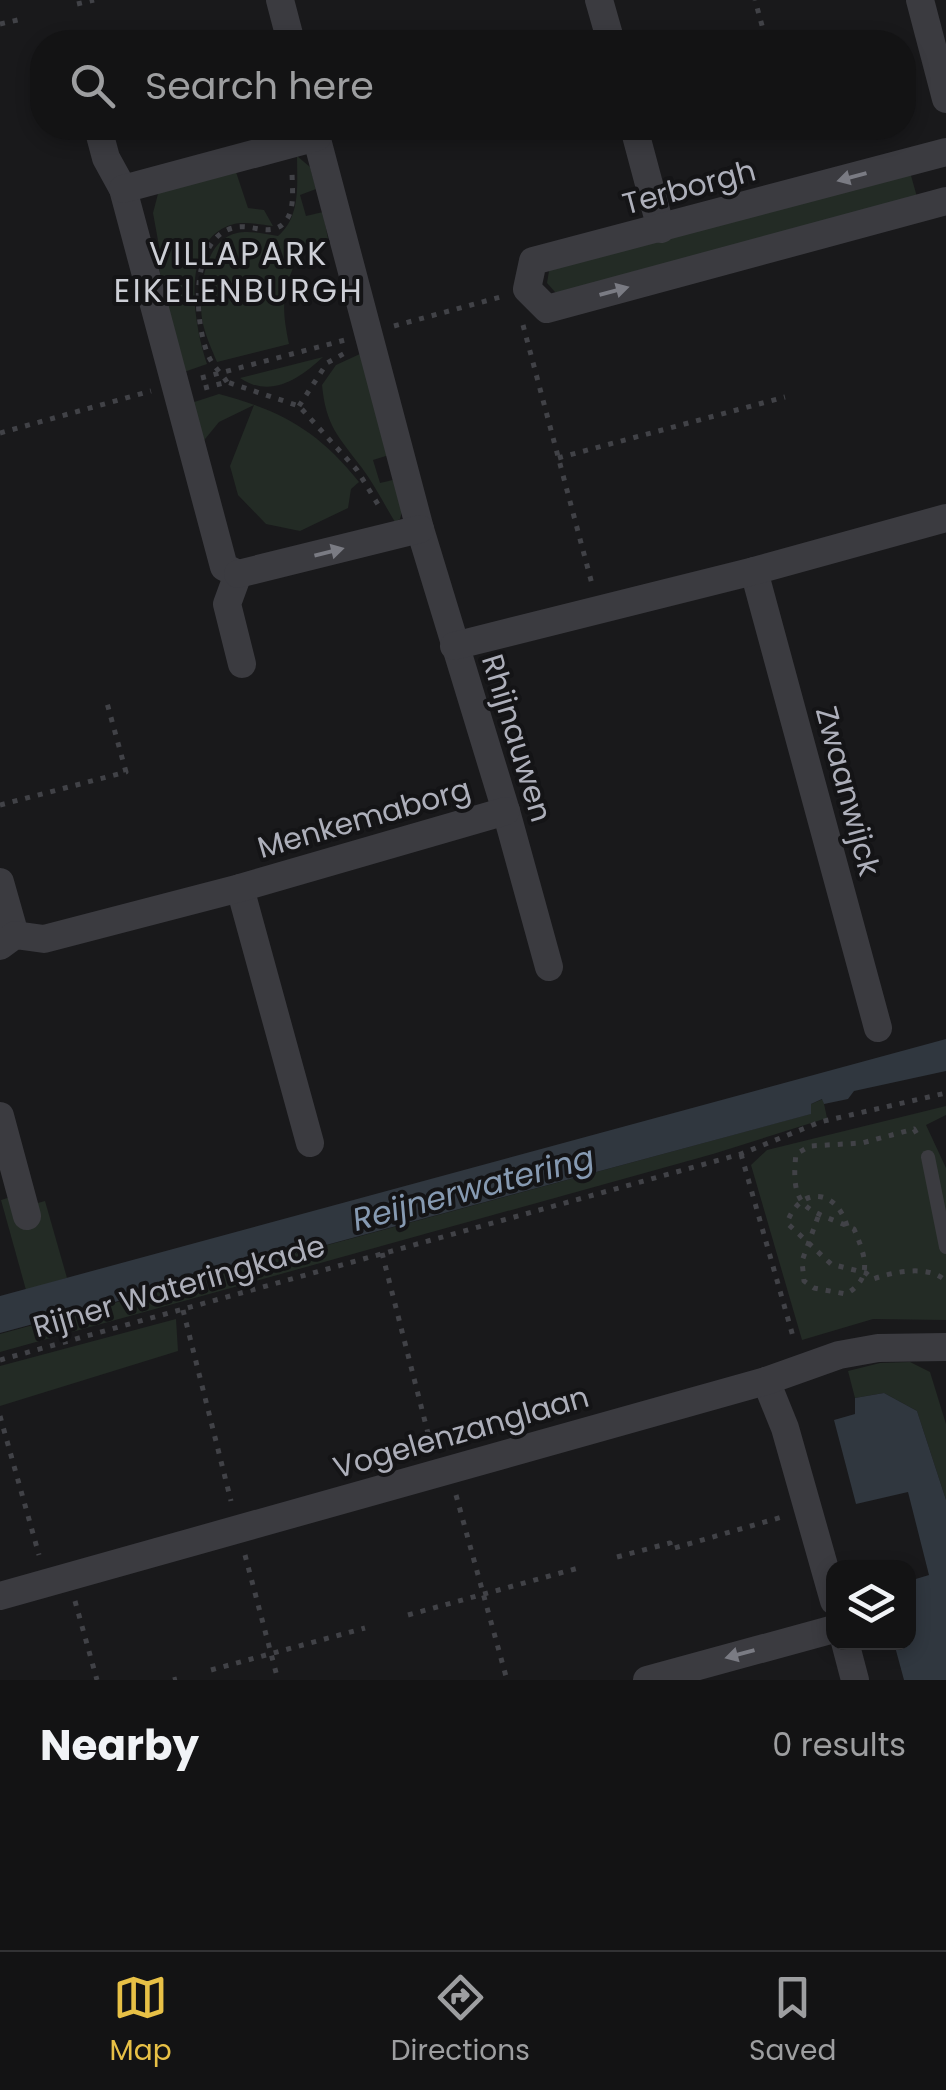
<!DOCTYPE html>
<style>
body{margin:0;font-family:Poppins,sans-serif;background:#1c1c1d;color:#f1f3f6}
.controls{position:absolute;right:30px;bottom:30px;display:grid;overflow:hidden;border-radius:20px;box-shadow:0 5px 15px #0003}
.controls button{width:90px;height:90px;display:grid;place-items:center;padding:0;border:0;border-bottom:2px solid #323234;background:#131314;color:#f1f3f6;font:50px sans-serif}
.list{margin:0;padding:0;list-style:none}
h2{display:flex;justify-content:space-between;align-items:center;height:130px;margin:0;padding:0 40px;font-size:42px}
h2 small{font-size:32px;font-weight:400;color:#9d9ea0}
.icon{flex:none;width:55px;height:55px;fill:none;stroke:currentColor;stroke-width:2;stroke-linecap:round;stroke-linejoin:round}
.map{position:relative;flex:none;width:946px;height:1680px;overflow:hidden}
.search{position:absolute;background:#131314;box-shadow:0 5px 15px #0003;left:30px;right:30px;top:30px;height:110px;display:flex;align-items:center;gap:25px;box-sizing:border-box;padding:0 35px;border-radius:40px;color:#9d9ea0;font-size:38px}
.sheet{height:270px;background:#131314}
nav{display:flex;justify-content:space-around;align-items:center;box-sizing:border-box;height:140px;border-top:2px solid #323234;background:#131314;font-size:28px;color:#9d9ea0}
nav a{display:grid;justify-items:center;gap:5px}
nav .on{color:#e7c046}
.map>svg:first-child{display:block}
.green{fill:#232b25}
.water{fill:#30373f}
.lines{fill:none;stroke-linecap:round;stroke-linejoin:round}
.path{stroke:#414247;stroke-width:5;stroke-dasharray:5 8;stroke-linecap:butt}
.lane{stroke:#3b3b40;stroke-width:14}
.street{stroke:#3b3b40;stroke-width:28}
.oneway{fill:#7a7b83}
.labels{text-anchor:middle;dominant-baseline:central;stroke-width:8;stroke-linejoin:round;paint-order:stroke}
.street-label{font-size:30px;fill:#adafba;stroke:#141416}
.neighbourhood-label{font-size:32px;letter-spacing:2.5px;fill:#cdcfd6;stroke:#141416}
.water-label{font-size:32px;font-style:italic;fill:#869ab2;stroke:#141416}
</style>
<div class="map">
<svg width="946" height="1680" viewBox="0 0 946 1680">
<rect width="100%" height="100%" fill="#19191b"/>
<g class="green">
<path d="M297,156L310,167L316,189L300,195L306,216L323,212L328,239L302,249C283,287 280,302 289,344L217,362C212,350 206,337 203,324C197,296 203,240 237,233C249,230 265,234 278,236C301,217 297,184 297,156Z"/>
<path d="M235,169L248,208L264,210L273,226C261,225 246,221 234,224C178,239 194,325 207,364L184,372L158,265L161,257L153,213L159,190Z"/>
<polygon points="910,172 917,197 568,294 555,292 547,283 549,271 559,264"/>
<path d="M362,353L389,455L373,460L380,483L397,479L403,507L400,519L395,522C384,504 374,484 362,468C338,436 326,426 322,385L336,365Z"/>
<path d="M323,357C300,378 271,399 240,378Z"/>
<path d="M219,394C282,411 318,431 359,482L351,489L348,508L300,531L266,524L238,495L230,466L254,405L219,422L201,444L188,404Z"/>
<polygon points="823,1099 827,1118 713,1154 0,1352 0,1334 810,1114 811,1104"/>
<polygon points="946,1106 946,1115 926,1125 946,1168 946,1320 873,1319 802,1340 751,1165 767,1150"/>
<polygon points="11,1197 34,1204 45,1201 67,1278 26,1290 1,1200"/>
<polygon points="176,1319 178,1351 0,1406 0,1366"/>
<polygon points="910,1362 930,1372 946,1424 946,1500 917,1411 884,1393 855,1398 848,1371 880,1363"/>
</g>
<g class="water">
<polygon points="946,1039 946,1071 854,1091 848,1099 824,1104 822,1099 811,1104 811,1114 0,1333 0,1296"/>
<polygon points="884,1393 917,1411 946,1500 946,1680 904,1680 894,1643 908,1642 909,1581 929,1575 908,1492 856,1504 834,1420 855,1414 855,1398"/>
</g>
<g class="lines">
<g class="path">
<polyline points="77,4 94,0"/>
<polyline points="0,24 22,19"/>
<polyline points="755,42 766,40 755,0"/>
<polyline points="523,325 592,584"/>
<polyline points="394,326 504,296"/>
<polyline points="201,378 345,340"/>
<path d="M227,382C222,374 213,366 209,357C194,325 188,233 238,227C253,225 270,236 283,224C296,212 292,188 292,171"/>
<polyline points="204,388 227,382 299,406 357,470 382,511"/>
<polyline points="299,406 327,363 345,353"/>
<polyline points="0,433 151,391"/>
<polyline points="558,458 785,397"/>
<polyline points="0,805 126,772 107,703"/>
<polyline points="741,1154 794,1340"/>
<path d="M818,1217L802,1261L804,1281L814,1288L846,1294C874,1278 865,1255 854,1229C812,1209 789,1214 796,1154L810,1146L862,1143L914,1129L920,1139"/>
<path d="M847,1226C836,1188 800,1186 787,1223L831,1264L866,1273L873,1279C893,1272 928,1264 946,1281"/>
<polyline points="382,1253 431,1445"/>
<polyline points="183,1310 231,1501"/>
<polyline points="0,1360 741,1154 820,1122 946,1093"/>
<polyline points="0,1416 39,1555"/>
<polyline points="456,1495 507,1680"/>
<polyline points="245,1555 278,1680"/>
<polyline points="617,1557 670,1543 671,1549 782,1517"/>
<polyline points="75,1601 97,1680"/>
<polyline points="408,1615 582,1567"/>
<polyline points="211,1670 365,1628"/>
<polyline points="173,1680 177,1679"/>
</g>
<polyline class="lane" points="928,1157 946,1247"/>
<g class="street">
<polyline points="280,0 291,42"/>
<polyline points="599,0 611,42"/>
<polyline points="920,0 946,99"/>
<polyline points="98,128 106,158 123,189 224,567 238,574 227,604 242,664"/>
<polyline points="314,128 420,529 506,811 549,967"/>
<polyline points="634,128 661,229"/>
<polyline points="946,152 533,261 527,289 547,309 946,201"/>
<polyline points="123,189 317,137"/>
<polyline points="754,571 878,1028"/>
<polyline points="238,574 420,529"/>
<polyline points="454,646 754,571 946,518"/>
<polyline points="0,882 15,935"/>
<polyline points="240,888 310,1143"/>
<polyline points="0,946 15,935 44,939 240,888 506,811"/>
<polyline points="0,1116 27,1216"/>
<polyline points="766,1381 785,1428 834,1601"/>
<polyline points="0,1596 766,1381 839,1355 878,1348 946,1347"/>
<polyline points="845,1642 855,1680"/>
<polyline points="647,1680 834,1629"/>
</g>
</g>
<defs><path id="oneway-solid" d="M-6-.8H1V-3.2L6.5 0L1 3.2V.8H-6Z" transform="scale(2.5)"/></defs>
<g class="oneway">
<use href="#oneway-solid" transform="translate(852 177) rotate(165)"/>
<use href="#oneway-solid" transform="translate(614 291) rotate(-15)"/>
<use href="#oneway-solid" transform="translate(329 552) rotate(-14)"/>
<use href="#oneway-solid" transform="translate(740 1654) rotate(165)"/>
</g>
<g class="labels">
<g class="street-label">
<text transform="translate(689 187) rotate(-15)">Terborgh</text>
<text transform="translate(517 738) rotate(73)">Rhijnauwen</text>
<text transform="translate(848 791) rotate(75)">Zwaanwijck</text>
<text transform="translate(364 818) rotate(-16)">Menkemaborg</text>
<text transform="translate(179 1286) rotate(-16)">Rijner Wateringkade</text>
<text transform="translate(461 1432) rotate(-16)">Vogelenzanglaan</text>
</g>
<g class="neighbourhood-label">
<text x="239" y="253">VILLAPARK<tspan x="239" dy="37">EIKELENBURGH</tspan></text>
</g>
<g class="water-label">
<text transform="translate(473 1188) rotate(-15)">Reijnerwatering</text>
</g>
</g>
</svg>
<div class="controls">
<button><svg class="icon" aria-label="layers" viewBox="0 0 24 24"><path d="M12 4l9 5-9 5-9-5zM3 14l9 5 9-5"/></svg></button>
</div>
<div class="search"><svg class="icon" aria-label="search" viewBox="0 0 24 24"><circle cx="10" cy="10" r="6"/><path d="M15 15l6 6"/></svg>Search here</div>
</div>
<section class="sheet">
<h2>Nearby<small>0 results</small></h2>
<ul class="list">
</ul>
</section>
<nav>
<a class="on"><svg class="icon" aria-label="map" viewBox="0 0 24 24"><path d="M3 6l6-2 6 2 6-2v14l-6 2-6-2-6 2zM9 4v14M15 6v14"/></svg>Map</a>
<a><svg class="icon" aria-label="directions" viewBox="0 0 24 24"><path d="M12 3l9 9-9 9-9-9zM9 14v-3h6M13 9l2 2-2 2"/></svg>Directions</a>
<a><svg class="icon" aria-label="saved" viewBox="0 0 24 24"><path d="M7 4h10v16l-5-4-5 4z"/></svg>Saved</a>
</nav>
